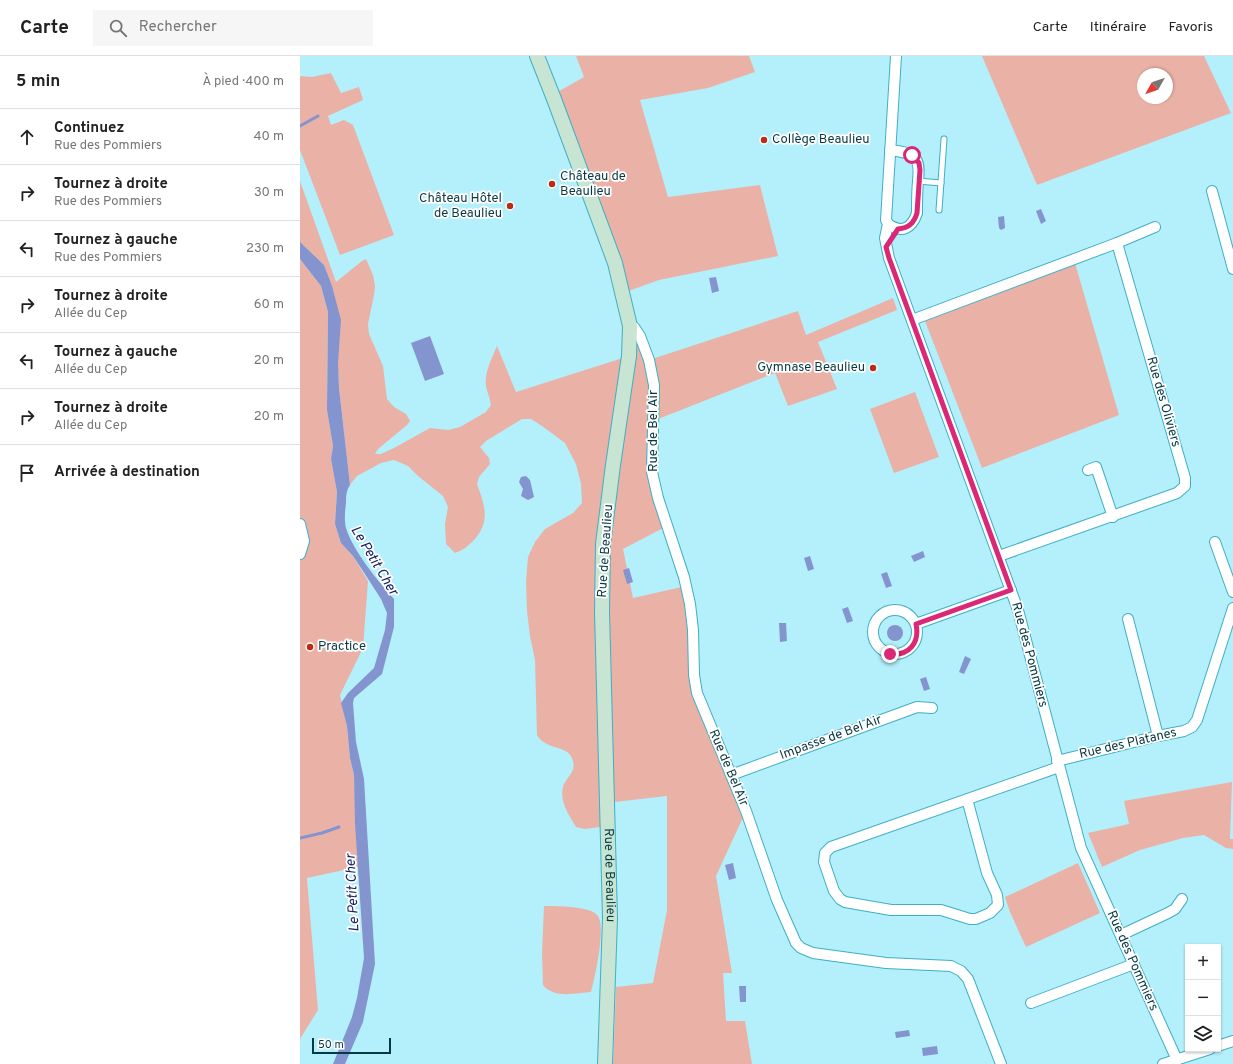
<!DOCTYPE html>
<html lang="fr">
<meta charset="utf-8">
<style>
body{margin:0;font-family:Overpass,sans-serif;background:#f6f6f6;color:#222}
.controls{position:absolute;right:12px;bottom:12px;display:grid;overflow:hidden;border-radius:0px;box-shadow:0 1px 3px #0004}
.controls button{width:36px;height:36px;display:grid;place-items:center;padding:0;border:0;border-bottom:1px solid #e0e0e0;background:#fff;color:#222;font:20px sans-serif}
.compass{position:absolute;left:837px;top:12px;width:36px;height:36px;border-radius:50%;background:#fff;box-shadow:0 1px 3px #0004;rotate:230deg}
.scale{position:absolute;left:12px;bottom:10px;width:79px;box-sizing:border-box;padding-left:4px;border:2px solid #073942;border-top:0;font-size:11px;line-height:14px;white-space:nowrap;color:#073942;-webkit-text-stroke:3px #fff;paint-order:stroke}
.stop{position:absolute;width:12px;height:12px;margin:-9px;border:3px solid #db2777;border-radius:50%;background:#fff}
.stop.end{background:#db2777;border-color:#fff;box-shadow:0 1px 4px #0008}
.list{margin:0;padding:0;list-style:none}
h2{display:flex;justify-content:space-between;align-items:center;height:52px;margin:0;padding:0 16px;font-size:17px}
h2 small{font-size:13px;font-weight:400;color:#767676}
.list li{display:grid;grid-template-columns:26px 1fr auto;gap:12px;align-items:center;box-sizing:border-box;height:56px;padding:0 16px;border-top:1px solid #e0e0e0}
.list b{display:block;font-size:15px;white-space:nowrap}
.list p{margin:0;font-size:13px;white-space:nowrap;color:#767676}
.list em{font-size:13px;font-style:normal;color:#767676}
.icon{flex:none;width:22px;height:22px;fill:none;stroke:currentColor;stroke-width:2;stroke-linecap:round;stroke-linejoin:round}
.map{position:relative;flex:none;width:933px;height:1008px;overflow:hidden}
header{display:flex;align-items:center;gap:24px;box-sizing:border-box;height:56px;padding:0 20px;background:#fff;border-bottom:1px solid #e0e0e0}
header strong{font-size:19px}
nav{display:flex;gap:22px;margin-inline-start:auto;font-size:14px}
.search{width:280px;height:36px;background:#f6f6f6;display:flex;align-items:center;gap:10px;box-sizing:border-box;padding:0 14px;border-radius:0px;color:#767676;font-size:15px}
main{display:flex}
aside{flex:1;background:#fff}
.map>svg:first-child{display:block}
.green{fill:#eab2a6;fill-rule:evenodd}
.water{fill:#8494ce}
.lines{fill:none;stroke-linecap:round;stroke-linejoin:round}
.stream{stroke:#8494ce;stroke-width:3}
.lane-casing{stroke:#3fafc4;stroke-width:7}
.street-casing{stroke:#3fafc4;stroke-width:12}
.secondary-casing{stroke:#3fafc4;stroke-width:16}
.lane{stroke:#fff;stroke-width:5}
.street{stroke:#fff;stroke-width:10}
.secondary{stroke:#c8e4d2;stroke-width:14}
.route{stroke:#db2777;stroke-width:5}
.poi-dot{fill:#b92d15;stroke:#fff;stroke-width:1.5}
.labels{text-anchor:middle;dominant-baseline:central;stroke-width:3.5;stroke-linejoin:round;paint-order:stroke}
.poi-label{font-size:13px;fill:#073942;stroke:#fff;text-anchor:start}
.street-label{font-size:13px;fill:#073942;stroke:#fff}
.water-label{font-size:14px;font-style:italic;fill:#192064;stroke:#fff}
</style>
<header>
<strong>Carte</strong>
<div class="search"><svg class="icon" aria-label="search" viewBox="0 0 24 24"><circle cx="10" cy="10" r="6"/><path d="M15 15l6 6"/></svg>Rechercher</div>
<nav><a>Carte</a><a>Itinéraire</a><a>Favoris</a></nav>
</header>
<main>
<aside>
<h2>5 min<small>À pied · 400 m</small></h2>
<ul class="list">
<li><svg class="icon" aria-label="ahead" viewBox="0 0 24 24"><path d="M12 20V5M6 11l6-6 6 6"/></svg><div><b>Continuez</b><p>Rue des Pommiers</p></div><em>40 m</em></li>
<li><svg class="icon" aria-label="right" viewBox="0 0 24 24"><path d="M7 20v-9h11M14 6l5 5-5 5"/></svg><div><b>Tournez à droite</b><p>Rue des Pommiers</p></div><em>30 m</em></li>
<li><svg class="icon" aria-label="left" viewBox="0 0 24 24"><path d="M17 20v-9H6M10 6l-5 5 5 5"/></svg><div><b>Tournez à gauche</b><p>Rue des Pommiers</p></div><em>230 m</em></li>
<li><svg class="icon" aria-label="right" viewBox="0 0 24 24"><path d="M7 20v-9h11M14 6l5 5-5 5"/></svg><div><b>Tournez à droite</b><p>Allée du Cep</p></div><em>60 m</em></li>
<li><svg class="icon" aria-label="left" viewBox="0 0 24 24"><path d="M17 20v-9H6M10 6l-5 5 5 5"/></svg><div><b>Tournez à gauche</b><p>Allée du Cep</p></div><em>20 m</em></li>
<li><svg class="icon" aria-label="right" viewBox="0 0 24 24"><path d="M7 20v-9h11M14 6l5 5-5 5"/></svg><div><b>Tournez à droite</b><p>Allée du Cep</p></div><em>20 m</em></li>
<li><svg class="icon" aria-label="arrive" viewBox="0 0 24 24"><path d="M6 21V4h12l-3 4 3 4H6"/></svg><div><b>Arrivée à destination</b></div></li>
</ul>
</aside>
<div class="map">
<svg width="933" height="1008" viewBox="0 0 933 1008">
<rect width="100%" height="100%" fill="#b4effc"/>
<g class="green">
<polygon points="276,0 449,0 455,16 408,32 340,44 368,141 460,129 478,200 359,224 323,237 254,38 284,21"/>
<path d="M682,0H904L931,57L737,129ZM843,18H867V42H843Z"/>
<polygon points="31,17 41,37 59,31 63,44 28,60 31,69 44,64 53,69 94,179 40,199 0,94 0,20 12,21"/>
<path d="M0,125L36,226L62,205L66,203L73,219L75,230L74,239L68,268L69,278L83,310L87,343L94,351L106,358L110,365L107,369L78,393L75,398H81L94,392L130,372L148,374L160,371L186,356L191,349C190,342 187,336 186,330C184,317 192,302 197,290L216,336L329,300L330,270L349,304L498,255L506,279L593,242L597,254L518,286L537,333L488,350L475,317L353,365L352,416L367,470L323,493L333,542L386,530L394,619L446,755L416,820L432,917H423L426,965H445L452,1008H313L316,931L353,927L367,854V740L306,747L307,770L285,773L276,771C268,758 258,743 264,728C269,718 277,715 272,702C267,689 245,694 237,679L235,604L230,580L227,555L226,526L228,501L235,486L245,473L273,457L282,447L281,428L276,408L265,387L242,370L231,363H222L186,385L180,391L189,402L190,408L179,421L177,428C185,450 191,466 173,485C167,491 163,494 155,497L146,488L145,468L148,451L143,440L118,420L108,410L94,404L81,407L57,420L50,429L39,332L34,239L24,209L0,186Z"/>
<polygon points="0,203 21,230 28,256 27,354 33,390 31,403 37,436 35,468 41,487 53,500 68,525 63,592 40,639 47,670 50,702 54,719 58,811 7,822 18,954 0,983"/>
<polygon points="775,207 819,359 682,412 625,265"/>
<polygon points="615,336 639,401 594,417 570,353"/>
<polygon points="932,726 930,783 933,783 933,793 926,792 904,779 883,782 840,794 802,811 788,777 829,768 824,745"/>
<polygon points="778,807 800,857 726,891 710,856 705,841"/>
<path d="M244,850C255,850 292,850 298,860C306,872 295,921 291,936C276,937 254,943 243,929L242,897Z"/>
</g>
<g class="water">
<polygon points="741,153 746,165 741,168 736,155"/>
<polygon points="704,160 705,172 701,174 699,172 698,161"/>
<path d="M0,186L24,209L32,230L41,264L38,307L39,332L50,429C46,435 46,441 46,447C45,455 44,464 46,472C53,495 78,525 94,543V571L82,618L54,642L53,647L56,686L64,723L75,908L63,966L45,1008H33L52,961L57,942L64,902L55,768L54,719L50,702L47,670L41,647L48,637L74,612L85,574L87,557L81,543L63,515L53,500L41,487L35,468L37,436L31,403L33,390L27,354L28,256L21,230L0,203Z"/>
<polygon points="416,221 419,235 412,237 409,222"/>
<polygon points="130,280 144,318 125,325 111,287"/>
<polygon points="226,420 230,424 234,441 228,444 221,440 223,433 219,426 221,421"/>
<polygon points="623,495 625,501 614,506 611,500"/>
<polygon points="510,500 514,513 508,515 504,502"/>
<polygon points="329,512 333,526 327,528 323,514"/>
<polygon points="587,516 592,530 586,532 581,518"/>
<polygon points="548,551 553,565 547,567 542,553"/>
<polygon points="479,567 486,567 487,585 480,586"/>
<circle cx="595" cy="577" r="8"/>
<polygon points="665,600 671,603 664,618 659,616"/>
<polygon points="626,621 630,633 624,635 620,623"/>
<polygon points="433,807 436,822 429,824 425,809"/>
<polygon points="439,930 446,930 446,946 440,946"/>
<polygon points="609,974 610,980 596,982 595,976"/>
<polygon points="637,990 638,998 623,1000 622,992"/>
</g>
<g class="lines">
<g class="stream">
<polyline points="0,70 18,60"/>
<polyline points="0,782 22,777 39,771"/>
</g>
<defs>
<g id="lane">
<polyline points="618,125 641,127"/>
<polyline points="639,154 644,83"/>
</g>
<g id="street">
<polyline points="596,0 586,164 588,168 585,182 589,202 718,554 781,792 877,1004"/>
<polyline points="912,135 933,213"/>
<path d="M588,168C602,178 612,172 617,157C617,146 617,135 618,125C621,99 614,97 590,94"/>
<polyline points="612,264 817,187 855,171"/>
<polyline points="330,270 334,271 340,280 349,304 354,329 352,416 358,442 384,521 390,548 393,574 394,619 397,637 446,755 477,844 496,887 501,892 513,897 586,907 651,910 661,915 668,923 701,1008"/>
<polyline points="788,414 796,411 813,461"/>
<polyline points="0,468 4,485 0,498"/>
<polyline points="915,486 933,536"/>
<polyline points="699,500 877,437 885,430 885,422 817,187"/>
<circle cx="595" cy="576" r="22"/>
<polyline points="828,563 858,680"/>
<polyline points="616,568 711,534"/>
<polyline points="757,705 858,680 884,675 892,671 897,664 933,552"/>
<polyline points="431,719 617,651 632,652"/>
<polyline points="667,743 687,817 697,839 698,849 690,857 676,863 670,863 641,854 591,854 545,846 540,843 534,835 524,806 525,797 531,791 759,711"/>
<polyline points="821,879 868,857 875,853 882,843"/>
<polyline points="731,947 834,908"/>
<polyline points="918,990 933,985"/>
<polyline points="863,1008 910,993"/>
</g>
<g id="secondary">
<path id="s1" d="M237,0L254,43L315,207L330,270L329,300L313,409L303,488L302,555L310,862L305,1008"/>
</g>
</defs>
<use href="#lane" class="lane-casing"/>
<use href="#street" class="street-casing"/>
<use href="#secondary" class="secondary-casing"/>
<use href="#lane" class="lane"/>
<use href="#street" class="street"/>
<use href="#secondary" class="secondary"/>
</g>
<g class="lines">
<path class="route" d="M590,598C609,600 620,587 616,568L711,534L589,202L586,191L598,173C609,172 614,167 617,157L620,114L619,107L612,99"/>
</g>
<g class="poi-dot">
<circle cx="464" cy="84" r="4"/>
<circle cx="252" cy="128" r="4"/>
<circle cx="210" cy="150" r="4"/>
<circle cx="573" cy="312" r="4"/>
<circle cx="10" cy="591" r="4"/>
</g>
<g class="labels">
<g class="poi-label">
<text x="472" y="84">Collège Beaulieu</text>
<text x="260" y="121">Château de<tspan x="260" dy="15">Beaulieu</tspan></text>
<text x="202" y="143" text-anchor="end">Château Hôtel<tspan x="202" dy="15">de Beaulieu</tspan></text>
<text x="565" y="312" text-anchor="end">Gymnase Beaulieu</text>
<text x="18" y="591">Practice</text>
</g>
<g class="street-label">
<text transform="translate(863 346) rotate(74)">Rue des Oliviers</text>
<text transform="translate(354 375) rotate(-90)">Rue de Bel Air</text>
<text transform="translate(306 495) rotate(-86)">Rue de Beaulieu</text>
<text transform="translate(729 599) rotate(75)">Rue des Pommiers</text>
<text transform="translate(531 682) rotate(-20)">Impasse de Bel Air</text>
<text transform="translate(828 688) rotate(-13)">Rue des Platanes</text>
<text transform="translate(428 712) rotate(67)">Rue de Bel Air</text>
<text stroke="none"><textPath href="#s1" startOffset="837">Rue de Beaulieu</textPath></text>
<text transform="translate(832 905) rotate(66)">Rue des Pommiers</text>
</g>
<g class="water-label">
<text transform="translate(74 505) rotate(59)">Le Petit Cher</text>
<text transform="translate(53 837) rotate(-93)">Le Petit Cher</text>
</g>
</g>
</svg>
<div class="controls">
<button>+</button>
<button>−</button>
<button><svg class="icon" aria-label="layers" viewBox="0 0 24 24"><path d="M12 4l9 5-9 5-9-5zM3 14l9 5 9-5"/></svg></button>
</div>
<svg class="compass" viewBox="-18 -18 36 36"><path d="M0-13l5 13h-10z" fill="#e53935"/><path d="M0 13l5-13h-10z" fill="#767676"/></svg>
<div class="scale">50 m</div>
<div class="stop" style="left:612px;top:99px"></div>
<div class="stop end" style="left:590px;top:598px"></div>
</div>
</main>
